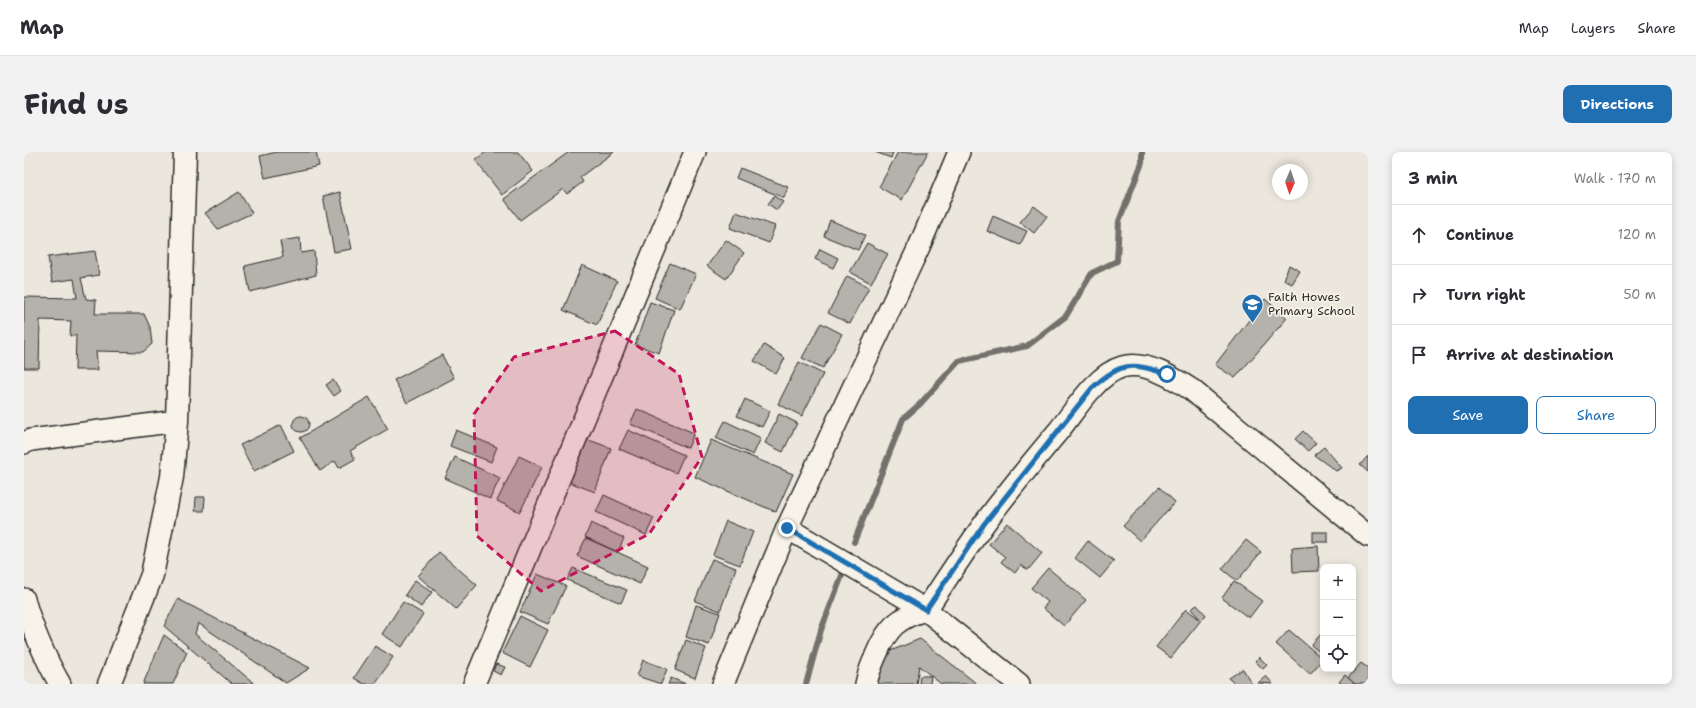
<!DOCTYPE html>
<meta charset="utf-8">
<style>
body{margin:0;font-family:"Shantell Sans",sans-serif;background:#f2f2f3;color:#2b2b33}
.controls{position:absolute;right:12px;bottom:12px;display:grid;overflow:hidden;border-radius:8px;box-shadow:0 2px 10px #0003}
.controls button{width:36px;height:36px;display:grid;place-items:center;padding:0;border:0;border-bottom:1px solid #e1e1e2;background:#fff;color:#2b2b33;font:20px sans-serif}
.compass{position:absolute;left:1248px;top:12px;width:36px;height:36px;border-radius:50%;background:#fff;box-shadow:0 2px 10px #0003;rotate:182deg}
.stop{position:absolute;width:12px;height:12px;margin:-9px;border:3px solid #1f6fb2;border-radius:50%;background:#fff}
.stop.end{background:#1f6fb2;border-color:#fff;box-shadow:0 1px 4px #0008}
.list{margin:0;padding:0;list-style:none}
h2{display:flex;justify-content:space-between;align-items:center;height:52px;margin:0;padding:0 16px;font-size:17px}
h2 small{font-size:13px;font-weight:400;color:#7c7c81}
.list li{display:grid;grid-template-columns:26px 1fr auto;gap:12px;align-items:center;box-sizing:border-box;height:60px;padding:0 16px;border-top:1px solid #e1e1e2}
.list b{display:block;font-size:15px;white-space:nowrap}
.list em{font-size:13px;font-style:normal;color:#7c7c81}
.actions{display:flex;gap:8px;padding:12px 16px}
.actions a{flex:1;padding:9px 0;border:1px solid #1f6fb2;border-radius:8px;text-align:center;font-size:14px;color:#1f6fb2}
.actions .main{background:#1f6fb2;color:#fff}
.icon{flex:none;width:22px;height:22px;fill:none;stroke:currentColor;stroke-width:2;stroke-linecap:round;stroke-linejoin:round}
.map{position:relative;flex:none;width:1344px;height:532px;overflow:hidden;border-radius:8px}
header{display:flex;align-items:center;gap:24px;box-sizing:border-box;height:56px;padding:0 20px;background:#fff;border-bottom:1px solid #e1e1e2}
header strong{font-size:19px}
nav{display:flex;gap:22px;margin-inline-start:auto;font-size:14px}
.intro{display:flex;align-items:center;justify-content:space-between;box-sizing:border-box;height:96px;padding:0 24px}
h1{margin:0;font-size:28px}
.button{padding:10px 18px;border-radius:8px;background:#1f6fb2;color:#fff;font-size:14px;font-weight:700}
main{display:flex;gap:24px;padding:0 24px}
aside{flex:1;background:#fff;border-radius:8px;box-shadow:0 2px 10px #0003}
.map>svg:first-child{display:block}
.lines{fill:none;stroke-linecap:round;stroke-linejoin:round}
.stream{stroke:#72716c;stroke-width:6}
.building{fill:#b5b2ab;stroke:#2b2b2b}
.minor-casing{stroke:#2b2b2b;stroke-width:24}
.tertiary-casing{stroke:#2b2b2b;stroke-width:25}
.minor{stroke:#f7f3e8;stroke-width:21}
.tertiary{stroke:#f7f3e8;stroke-width:22}
.route{stroke:#1f6fb2;stroke-width:5}
.marked{fill:#c2185b;fill-opacity:0.2;stroke:#c2185b;stroke-width:3;stroke-dasharray:8 5;stroke-linejoin:round}
.labels{text-anchor:middle;dominant-baseline:central;stroke-width:3.5;stroke-linejoin:round;paint-order:stroke}
.poi-label{font-size:12px;fill:#2b2b2b;stroke:#f7f3e8;text-anchor:start}
</style>
<header>
<strong>Map</strong>
<nav><a>Map</a><a>Layers</a><a>Share</a></nav>
</header>
<div class="intro"><h1>Find us</h1><a class="button">Directions</a></div>
<main>
<div class="map">
<svg width="1344" height="532" viewBox="0 0 1344 532">
<rect width="100%" height="100%" fill="#ebe7dd"/>
<filter id="ink" filterUnits="userSpaceOnUse"><feTurbulence type="fractalNoise" baseFrequency=".025" numOctaves="2"/><feDisplacementMap in="SourceGraphic" scale="8" xChannelSelector="R" yChannelSelector="G"/><feConvolveMatrix kernelMatrix="1 2 1 2 8 2 1 2 1" color-interpolation-filters="sRGB"/></filter>
<g filter="url(#ink)">
<g class="lines">
<g class="stream">
<polyline points="830,390 879,267 896,252 935,209 1003,194 1042,164 1068,121 1093,109 1095,69 1118,11 1118,0"/>
<polyline points="782,532 797,478 819,421"/>
</g>
</g>
<g class="building">
<polygon points="253,0 292,0 295,14 241,26 236,4"/>
<polygon points="462,0 494,0 509,19 478,43 451,8"/>
<polygon points="545,0 590,0 556,25 559,30 543,42 539,37 496,68 480,47"/>
<polygon points="851,0 869,0 867,6"/>
<polygon points="874,0 904,0 878,48 855,35"/>
<polygon points="716,16 764,35 760,46 712,26"/>
<polygon points="215,40 228,61 194,77 181,61"/>
<polygon points="316,40 328,97 310,100 299,44"/>
<polygon points="750,44 759,50 753,58 744,52"/>
<polygon points="1010,54 1023,64 1010,81 996,70"/>
<polygon points="712,60 751,74 745,91 706,76"/>
<polygon points="969,64 1003,79 996,93 963,79"/>
<polygon points="806,68 841,83 834,98 800,84"/>
<polygon points="276,86 277,101 290,99 292,123 226,140 221,114 259,105 256,89"/>
<polygon points="702,88 720,101 702,127 683,114"/>
<polygon points="843,91 864,102 847,131 826,120"/>
<polygon points="796,97 814,106 809,116 791,107"/>
<polygon points="71,99 75,123 57,126 62,147 72,148 71,162 120,162 126,175 128,192 119,200 72,199 74,218 51,218 52,183 46,184 47,169 16,168 15,216 0,216 0,145 53,146 50,127 28,130 24,105"/>
<polygon points="646,111 672,122 656,157 631,146"/>
<polygon points="558,113 593,129 573,173 539,158"/>
<polygon points="1265,113 1276,119 1268,132 1260,128"/>
<polygon points="823,124 845,135 826,172 804,161"/>
<polygon points="1241,147 1263,166 1211,226 1191,213"/>
<polygon points="626,150 650,158 635,201 611,193"/>
<polygon points="797,171 818,182 799,216 778,206"/>
<polygon points="740,193 761,206 752,222 730,209"/>
<polygon points="418,203 430,226 383,251 370,228"/>
<polygon points="775,210 799,222 778,264 754,252"/>
<polygon points="309,228 317,239 310,244 302,233"/>
<polygon points="345,245 364,277 326,299 331,307 315,316 311,309 296,319 276,286"/>
<polygon points="721,247 746,259 738,275 713,264"/>
<polygon points="613,257 670,281 664,296 606,272"/>
<polygon points="755,262 773,271 759,300 741,291"/>
<circle cx="277" cy="272" r="8"/>
<polygon points="701,269 737,286 729,303 692,286"/>
<polygon points="257,273 270,299 230,319 216,293"/>
<polygon points="432,278 473,295 467,310 426,294"/>
<polygon points="604,278 660,303 652,321 595,297"/>
<polygon points="1279,279 1292,291 1284,299 1271,287"/>
<polygon points="562,287 587,296 571,340 545,330"/>
<polygon points="687,288 769,322 752,360 671,325"/>
<polygon points="1300,295 1318,316 1312,319 1290,303"/>
<polygon points="495,304 518,315 496,360 473,349"/>
<polygon points="1344,304 1344,320 1336,313"/>
<polygon points="431,305 476,326 466,347 421,326"/>
<polygon points="1135,335 1151,350 1116,389 1099,374"/>
<polygon points="580,343 630,366 622,383 572,360"/>
<polygon points="172,345 181,345 180,359 171,359"/>
<polygon points="702,369 729,380 716,413 689,403"/>
<polygon points="567,371 600,386 594,400 561,385"/>
<polygon points="983,371 1018,401 1004,418 997,413 991,421 977,410 981,405 965,392"/>
<rect x="1289" y="380" width="15" height="10"/>
<polygon points="562,386 624,414 616,432 553,404"/>
<polygon points="1222,388 1237,400 1213,429 1198,417"/>
<polygon points="1064,389 1090,409 1076,426 1051,406"/>
<polygon points="1294,394 1295,419 1269,420 1268,396"/>
<polygon points="415,400 453,433 432,457 394,424"/>
<polygon points="688,407 712,416 696,459 671,449"/>
<polygon points="549,416 603,438 597,451 543,428"/>
<polygon points="1024,416 1062,448 1040,474 1019,456 1024,450 1007,436"/>
<polygon points="513,422 542,434 524,472 496,460"/>
<polygon points="391,428 408,440 397,455 381,443"/>
<polygon points="1210,429 1238,449 1225,466 1198,446"/>
<polygon points="154,447 286,516 262,531 174,471 171,482 231,532 208,532 140,474"/>
<polygon points="379,450 399,462 378,495 358,482"/>
<polygon points="672,453 696,461 685,493 662,485"/>
<polygon points="1173,453 1182,463 1177,468 1167,457"/>
<polygon points="1162,457 1177,468 1147,506 1132,495"/>
<polygon points="496,464 524,478 506,515 478,501"/>
<polygon points="1265,478 1299,507 1286,522 1252,492"/>
<polygon points="1299,480 1299,503 1287,493"/>
<polygon points="140,483 163,500 149,532 119,532"/>
<polygon points="896,487 953,532 917,532 895,514 892,532 854,532 859,502"/>
<polygon points="662,488 682,496 671,526 651,518"/>
<polygon points="351,494 369,505 351,532 340,532 330,526"/>
<polygon points="1235,505 1243,513 1239,517 1231,509"/>
<polygon points="619,508 643,517 637,532 613,524"/>
<polygon points="1337,511 1344,516 1344,532 1331,532 1324,526"/>
<polygon points="472,512 481,515 477,523 469,519"/>
<polygon points="1219,517 1228,532 1210,532 1205,526"/>
<polygon points="1321,523 1331,532 1318,532 1315,530"/>
<polygon points="896,524 907,524 906,532 895,532"/>
<polygon points="1242,524 1249,532 1234,531"/>
<polygon points="647,526 662,532 644,532"/>
</g>
<g class="lines">
<defs>
<g id="minor">
<polyline points="0,291 7,288 153,269"/>
<polyline points="763,376 902,458 995,532"/>
<path d="M0,447C7,474 22,508 36,532"/>
<polyline points="450,532 671,0"/>
<polyline points="699,532 763,376 895,95 935,0"/>
<path d="M842,532C844,522 848,512 852,503C863,476 874,465 902,458C921,429 940,400 960,372C984,339 1010,308 1036,277C1051,258 1073,222 1098,215C1121,208 1150,226 1168,238L1344,384"/>
</g>
<polyline id="tertiary" points="85,532 128,423 148,325 153,269 161,0"/>
</defs>
<use href="#minor" class="minor-casing"/>
<use href="#tertiary" class="tertiary-casing"/>
<use href="#minor" class="minor"/>
<use href="#tertiary" class="tertiary"/>
</g>
</g>
<g class="lines" filter="url(#ink)">
<path class="route" d="M763,376L902,458L960,372L1068,236C1097,210 1107,210 1143,222"/>
</g>
<path class="marked" d="M591,179L655,222L678,305L625,382L517,439L453,384L450,262L490,205Z"/>
<defs>
<symbol id="school-pin" viewBox="-11 -11 22 30"><path d="M0 17L-7.5 6A9.5 9.5 0 1 1 7.5 6Z" fill="#1f6fb2" stroke="#f7f3e8"/><path d="M0-5L7-2L0 1L-7-2ZM-4 1L0 2.5L4 1V4Q0 6-4 4Z" fill="#fff"/></symbol>
</defs>
<g fill-rule="evenodd">
<use href="#school-pin" x="1216" y="140" width="25" height="34"/>
</g>
<g class="labels">
<g class="poi-label">
<text x="1244" y="145">Faith Howes<tspan x="1244" dy="14">Primary School</tspan></text>
</g>
</g>
</svg>
<div class="controls">
<button>+</button>
<button>−</button>
<button><svg class="icon" aria-label="locate" viewBox="0 0 24 24"><circle cx="12" cy="12" r="6"/><path d="M12 2v4M12 18v4M2 12h4M18 12h4"/></svg></button>
</div>
<svg class="compass" viewBox="-18 -18 36 36"><path d="M0-13l5 13h-10z" fill="#e53935"/><path d="M0 13l5-13h-10z" fill="#7c7c81"/></svg>
<div class="stop" style="left:1143px;top:222px"></div>
<div class="stop end" style="left:763px;top:376px"></div>
</div>
<aside>
<h2>3 min<small>Walk · 170 m</small></h2>
<ul class="list">
<li><svg class="icon" aria-label="ahead" viewBox="0 0 24 24"><path d="M12 20V5M6 11l6-6 6 6"/></svg><div><b>Continue</b></div><em>120 m</em></li>
<li><svg class="icon" aria-label="right" viewBox="0 0 24 24"><path d="M7 20v-9h11M14 6l5 5-5 5"/></svg><div><b>Turn right</b></div><em>50 m</em></li>
<li><svg class="icon" aria-label="arrive" viewBox="0 0 24 24"><path d="M6 21V4h12l-3 4 3 4H6"/></svg><div><b>Arrive at destination</b></div></li>
</ul>
<div class="actions"><a class="main">Save</a><a>Share</a></div>
</aside>
</main>
